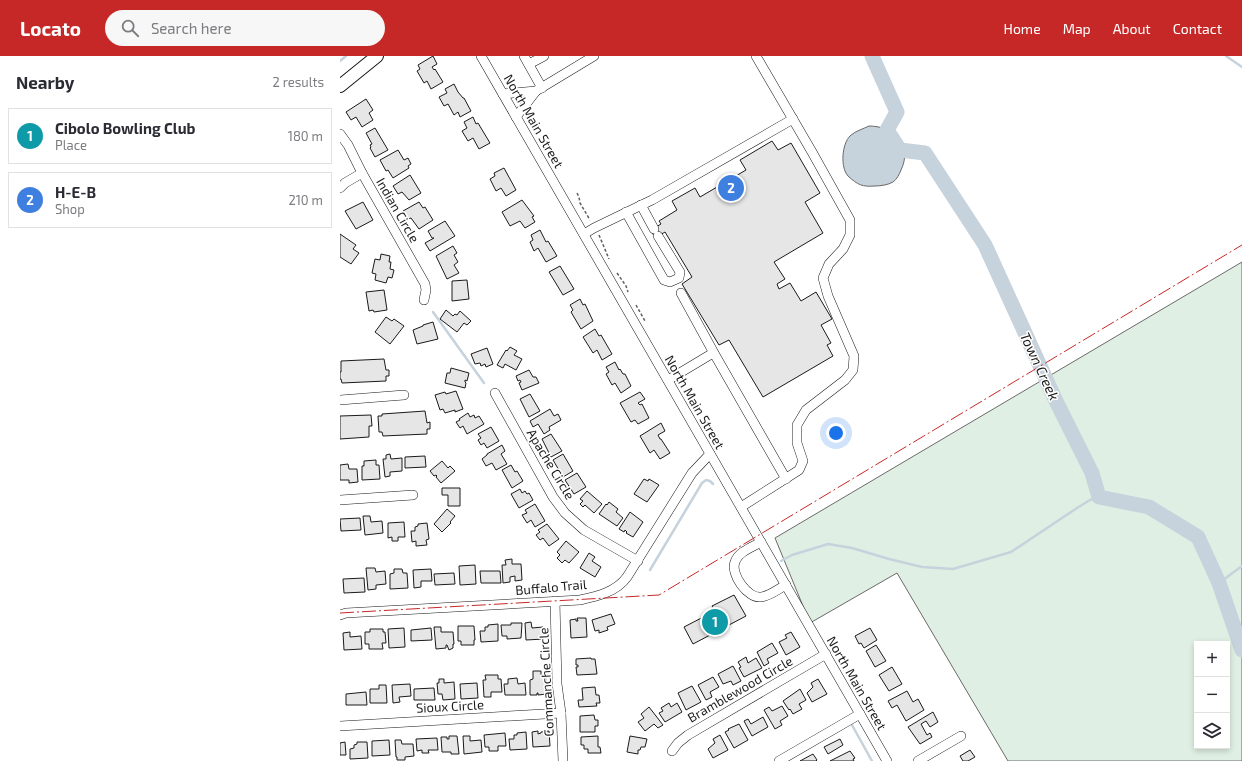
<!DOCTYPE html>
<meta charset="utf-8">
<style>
body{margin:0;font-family:"Exo 2",sans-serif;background:#f7f7f7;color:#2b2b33}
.controls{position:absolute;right:12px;bottom:12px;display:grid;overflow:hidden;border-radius:0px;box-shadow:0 2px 6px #0003}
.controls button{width:36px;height:36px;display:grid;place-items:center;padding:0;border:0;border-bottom:1px solid #e1e1e2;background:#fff;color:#2b2b33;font:20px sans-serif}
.you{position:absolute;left:496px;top:377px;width:14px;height:14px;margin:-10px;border:3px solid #fff;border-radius:50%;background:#1a73e8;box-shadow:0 0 0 6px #1a73e833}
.badge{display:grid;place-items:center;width:26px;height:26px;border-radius:50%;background:#c62828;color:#fff;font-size:13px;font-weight:700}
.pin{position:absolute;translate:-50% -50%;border:2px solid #fff;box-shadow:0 1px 4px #0006}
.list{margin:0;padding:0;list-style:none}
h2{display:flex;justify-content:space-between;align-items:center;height:52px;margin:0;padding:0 16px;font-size:17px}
h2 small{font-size:13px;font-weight:400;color:#7c7c81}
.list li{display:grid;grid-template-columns:26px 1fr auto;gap:12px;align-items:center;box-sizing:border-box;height:56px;margin:0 8px 8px;padding:0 8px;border:1px solid #e1e1e2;border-radius:0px}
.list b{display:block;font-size:15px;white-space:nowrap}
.list p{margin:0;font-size:13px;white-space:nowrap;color:#7c7c81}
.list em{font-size:13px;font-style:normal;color:#7c7c81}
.icon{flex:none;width:22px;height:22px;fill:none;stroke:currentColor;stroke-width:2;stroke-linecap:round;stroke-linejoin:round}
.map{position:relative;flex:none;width:902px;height:705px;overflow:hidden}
header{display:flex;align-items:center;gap:24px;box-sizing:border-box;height:56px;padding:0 20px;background:#c62828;color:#fff}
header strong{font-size:19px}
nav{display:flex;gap:22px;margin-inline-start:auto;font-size:14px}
.search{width:280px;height:36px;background:#f7f7f7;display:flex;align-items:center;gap:10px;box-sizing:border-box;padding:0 14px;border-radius:22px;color:#7c7c81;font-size:15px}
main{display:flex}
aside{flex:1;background:#fff}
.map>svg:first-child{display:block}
.green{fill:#e0efe3;stroke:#6a6a6a;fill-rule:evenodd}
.water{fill:#c6d2dc;stroke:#6a6a6a}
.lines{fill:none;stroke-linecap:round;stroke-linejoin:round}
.stream{stroke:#c6d2dc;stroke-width:2.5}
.river{stroke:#c6d2dc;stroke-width:15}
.building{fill:#e6e6e6;stroke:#1a1a1a}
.minor-casing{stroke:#1a1a1a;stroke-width:10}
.major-casing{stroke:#1a1a1a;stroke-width:14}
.path{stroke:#5f5f5f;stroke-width:1.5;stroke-dasharray:3 2;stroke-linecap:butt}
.minor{stroke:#fff;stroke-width:9}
.major{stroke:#fff;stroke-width:12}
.power{stroke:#c62828;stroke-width:1;stroke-dasharray:14 3 2 3;stroke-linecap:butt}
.labels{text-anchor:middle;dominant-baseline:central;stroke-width:3;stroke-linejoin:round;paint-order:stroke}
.street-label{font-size:13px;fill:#1a1a1a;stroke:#fff}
.water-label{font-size:14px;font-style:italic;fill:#1a1a1a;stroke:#fff}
</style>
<header>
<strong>Locato</strong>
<div class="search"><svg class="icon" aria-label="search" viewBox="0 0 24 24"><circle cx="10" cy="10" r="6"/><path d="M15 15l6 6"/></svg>Search here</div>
<nav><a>Home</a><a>Map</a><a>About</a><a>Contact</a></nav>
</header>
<main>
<aside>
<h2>Nearby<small>2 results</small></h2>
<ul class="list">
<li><span class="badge" style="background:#0f9aa8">1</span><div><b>Cibolo Bowling Club</b><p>Place</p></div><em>180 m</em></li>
<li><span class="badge" style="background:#3f7fe0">2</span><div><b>H-E-B</b><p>Shop</p></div><em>210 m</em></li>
</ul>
</aside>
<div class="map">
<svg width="902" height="705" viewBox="0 0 902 705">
<rect width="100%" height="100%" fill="#fff"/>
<path class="green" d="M902,206V705H668L557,517L470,567L435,482ZM857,588H887V690H857Z"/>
<path class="water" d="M529,70C554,70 573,89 561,114C559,119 557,123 553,126C548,129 540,130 535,130C522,131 518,129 508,120C500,111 502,88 510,80C515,75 523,73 529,70Z"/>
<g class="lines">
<g class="stream">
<polyline points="886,0 902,11"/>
<polyline points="0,5 6,0"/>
<polyline points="93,256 144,327"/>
<polyline points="441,505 452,499 488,488 512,492 549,503 582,511 613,513 671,496 737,452 750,444 759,441"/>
<polyline points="310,514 362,427 366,424 370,425 373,428"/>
<polyline points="879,527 902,510"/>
<polyline points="512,669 532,705"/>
</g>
<polyline class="river" points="532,0 557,56 547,74 560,94 585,97 645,189 716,345 752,417 759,441 809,451 858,481 879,527 902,594"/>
</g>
<g class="building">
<polygon points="93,0 97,8 92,11 94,14 95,13 103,26 91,33 87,25 84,27 77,15 80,13 78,9"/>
<polygon points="114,28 118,36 123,42 124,42 131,55 120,61 118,56 114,59 108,48 104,50 99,41 107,37 105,33"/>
<polygon points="26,43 33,54 29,57 33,64 22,71 16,61 11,64 6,56"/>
<polygon points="133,61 136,68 138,67 150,87 139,93 133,82 128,85 122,75 127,72 124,66"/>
<polygon points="35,72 48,94 35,101 30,92 31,91 30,89 32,88 26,77"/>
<polygon points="432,85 438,94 451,87 480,137 465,146 483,177 434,206 445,223 437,228 439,233 450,227 461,245 476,236 492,263 481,269 491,287 487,289 493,300 423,341 389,284 379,289 342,228 352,221 325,176 315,182 311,174 321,168 319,165 337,154 332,145 355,132 360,141 406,114 400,104"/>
<polygon points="58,94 64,104 68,102 71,108 68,110 69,112 53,122 48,114 46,115 40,104"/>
<polygon points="164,112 176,134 166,140 161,132 156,135 150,123 155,120 154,117"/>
<polygon points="70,119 81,137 69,144 62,136 58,138 53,130"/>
<polygon points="182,144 194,160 192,161 195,166 185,172 180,165 170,170 162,156"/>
<polygon points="23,146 33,164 16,173 5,155"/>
<polygon points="79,146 83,152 85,151 93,164 79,173 71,162 68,163 63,155"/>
<polygon points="105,165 115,180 90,195 85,187 94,182 92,182 88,175"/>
<polygon points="200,174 206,186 208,185 217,200 206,206 198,192 194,195 190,186 193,184 191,179"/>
<polygon points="0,178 16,189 13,193 19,197 11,208 0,201"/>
<polygon points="113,190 117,197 114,199 118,206 114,209 119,217 107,223 96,200"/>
<polygon points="41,198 50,200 49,206 51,206 50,213 54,214 52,222 48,221 46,227 35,224 36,218 32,217 35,203 40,204"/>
<polygon points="220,210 234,233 223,239 209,216"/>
<polygon points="127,224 129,243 112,245 112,225"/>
<polygon points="44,234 47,254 34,256 33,254 29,255 26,236"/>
<polygon points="240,243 243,249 245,248 253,265 241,273 231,256 233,254 230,249"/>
<polygon points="106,254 113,260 115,258 117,259 120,255 131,265 127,269 124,267 117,276 100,263"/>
<polygon points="46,261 52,265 54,263 64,270 50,288 35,276"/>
<polygon points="93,266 98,283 77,288 73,274 83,270 83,269"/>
<polygon points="255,273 259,280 261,279 272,298 262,304 257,294 253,297 243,281"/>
<polygon points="170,291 177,295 174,299 182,303 176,314 165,308 163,312 157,309 166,294 167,295"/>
<polygon points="147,292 153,308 146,311 145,308 141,310 140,307 135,308 131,298"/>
<polygon points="44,303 46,314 49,314 49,320 46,320 46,325 2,327 1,323 0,323 0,316 1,316 1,305"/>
<polygon points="275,306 279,314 280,313 283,318 285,318 291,330 281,337 275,327 272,329 266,318 269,316 266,311"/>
<polygon points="111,312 129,317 127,325 125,324 125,326 126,327 125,332 105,327 107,317 110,317"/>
<polygon points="189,314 193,321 196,321 199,327 182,334 179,327 181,326 180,324 178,325 176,320"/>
<polygon points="116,335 123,353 115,356 115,354 105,357 103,353 100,354 95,339 105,336 106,338"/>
<polygon points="300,336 305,343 298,347 300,349 302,348 309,362 298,368 295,364 291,366 280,347"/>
<polygon points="190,338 200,355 189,361 180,343"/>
<polygon points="210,353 214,360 218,358 221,364 209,371 210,374 204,378 198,368 193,371 190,365"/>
<polygon points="85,355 87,367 90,366 90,373 87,373 87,378 43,380 42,376 39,376 38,360 42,360 42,358"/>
<polygon points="128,357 130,361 134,359 135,362 139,360 144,368 127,378 123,370 120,372 116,366 120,364 119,363"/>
<polygon points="31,359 32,370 29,370 29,381 0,383 0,360"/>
<polygon points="321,367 325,375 318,379 320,383 321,383 330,397 320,403 314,394 310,397 300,380"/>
<polygon points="151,371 159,385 147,392 144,387 141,389 138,384 141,382 138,378"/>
<polygon points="211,378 222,395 211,401 202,383"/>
<polygon points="162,389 165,395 161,398 167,408 156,414 152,407 146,410 142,403 147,399 147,398"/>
<polygon points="50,398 51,403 62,402 62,415 50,416 50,420 45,421 43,403 46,403 46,399"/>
<polygon points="223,398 233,415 223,421 213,404"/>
<polygon points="85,400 86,411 65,412 65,401"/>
<polygon points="36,404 36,409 39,409 40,423 22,424 22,410 24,410 24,405"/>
<polygon points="102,405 108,412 110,410 115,415 101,427 96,421 97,420 96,419 94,420 90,415"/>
<polygon points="8,408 9,413 17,413 18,426 9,427 9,424 0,424 0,409"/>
<polygon points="171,409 175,416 177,415 183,425 172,432 162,414"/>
<polygon points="237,417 246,431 234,438 225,424"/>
<polygon points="304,423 308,425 309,423 319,429 307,446 294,438"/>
<polygon points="102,432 120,432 120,450 108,450 108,439 102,439"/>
<polygon points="180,433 182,437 185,435 187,438 189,437 193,444 179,452 171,438"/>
<polygon points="247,435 262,448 254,457 245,449 243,451 240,448 243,445 240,443"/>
<polygon points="269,446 278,453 276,456 283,462 277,470 259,458 266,448 267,449"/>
<polygon points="195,448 205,465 195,471 191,464 187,467 182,459 187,457 185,454"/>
<polygon points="107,453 115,460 110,466 111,467 102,476 94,468"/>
<polygon points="290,456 303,466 293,481 286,477 287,476 285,474 284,476 279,473"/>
<polygon points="23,460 30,460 31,466 42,465 43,477 25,479"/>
<polygon points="20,462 21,474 1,475 0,463"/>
<polygon points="64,466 65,481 58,481 58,485 52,485 52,481 48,482 48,467"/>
<polygon points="87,467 89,483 86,484 87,489 76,490 76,485 72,486 71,475 75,475 75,471 78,470 78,468"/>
<polygon points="207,468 219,483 209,490 203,482 200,484 196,479 200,476 198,474"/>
<polygon points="226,485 239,496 229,507 225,504 222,507 217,502 220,499 217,496"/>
<polygon points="249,497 255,501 252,505 261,511 255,521 240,512"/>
<polygon points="172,503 172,508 181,508 182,524 175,525 175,520 170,521 170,526 163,527 162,509 166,509 165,504"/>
<polygon points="135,509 136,528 120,529 119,510"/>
<polygon points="26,512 35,512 36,516 45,515 46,528 36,529 36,533 28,534"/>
<polygon points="54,513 62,513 63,517 67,517 68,532 50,533 50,518 54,517"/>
<polygon points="91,513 92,525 81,525 81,531 74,532 73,514"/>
<polygon points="140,515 160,515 161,527 141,527"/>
<polygon points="114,517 115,528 95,529 94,518"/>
<polygon points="24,522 25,536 4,537 3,523"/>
<polygon points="394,539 406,560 353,588 344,571 375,555 372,550"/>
<polygon points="271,558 275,568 267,571 268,574 259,577 259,574 255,575 252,564"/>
<polygon points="237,562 246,562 247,581 231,582 230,564 236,563 236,565 238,565"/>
<polygon points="191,566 192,572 203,571 204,583 186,584 185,567"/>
<polygon points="171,567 182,567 181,582 167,583 167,580 162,580 161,569 171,569"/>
<polygon points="158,568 158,585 141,586 140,575 145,575 145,571 148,571 148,569"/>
<polygon points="118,570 134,570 135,584 134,584 134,589 121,589 121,585 118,585"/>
<polygon points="94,571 101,571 101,576 113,576 114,588 113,588 113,592 109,594 107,589 106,589 106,592 96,593"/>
<polygon points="64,572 65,591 49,592 48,573"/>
<polygon points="91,572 92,584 71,585 71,574"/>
<polygon points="530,572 537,584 524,592 521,587 519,588 515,580"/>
<polygon points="30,573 43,573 43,576 45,576 46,587 42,587 43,593 29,593 29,588 25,588 25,576 30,576"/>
<polygon points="10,576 10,581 21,580 22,593 4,594 3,577"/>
<polygon points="451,576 460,591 446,599 439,586 447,582 445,579"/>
<polygon points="432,587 438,597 427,603 429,607 424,610 417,596"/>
<polygon points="536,589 546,605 535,611 526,595"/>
<polygon points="406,601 408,607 416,602 422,612 404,621 399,612 401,611 398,606"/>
<polygon points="251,602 251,603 255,603 257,618 237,619 236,611 238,611 238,609 236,609 236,603"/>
<polygon points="393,610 401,625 393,629 391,625 383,628 378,618"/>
<polygon points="552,611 562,628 549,635 539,619"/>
<polygon points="193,615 201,615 201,619 206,619 207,638 198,639 198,637 197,637 197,639 190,639 190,624 193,623"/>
<polygon points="145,619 158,619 158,623 161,623 162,636 151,636 151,641 144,641 143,624 146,624"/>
<polygon points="373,621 379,631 370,636 372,641 366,644 358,629"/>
<polygon points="177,622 178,628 185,627 186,639 165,639 164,628 168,628 168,623"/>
<polygon points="99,623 104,623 104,627 114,626 115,643 103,644 102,638 98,638 97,627 99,627"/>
<polygon points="478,623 487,638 472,646 467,637 473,631 471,627"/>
<polygon points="137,627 138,642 121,643 120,628"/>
<polygon points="70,628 71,640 59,641 60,646 53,647 52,629"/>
<polygon points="39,629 46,629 47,647 30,647 30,633 39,633"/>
<polygon points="352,630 361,646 346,654 338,637"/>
<polygon points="255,631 256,639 259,639 260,647 256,647 257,650 239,651 238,644 243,644 242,632"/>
<polygon points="94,632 95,644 74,644 74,633"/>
<polygon points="460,633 466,644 459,648 462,653 453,658 450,653 449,654 443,645"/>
<polygon points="567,635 573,646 578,643 584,654 566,665 557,649 552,652 548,645"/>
<polygon points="26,636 27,649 6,649 6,638"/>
<polygon points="329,647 331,651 337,647 342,656 325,666 319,657 323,655 321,652"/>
<polygon points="442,650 448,660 440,665 442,669 435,673 424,654 429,651 432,655"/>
<polygon points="309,651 323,669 318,672 314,668 305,675 298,666 304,662 301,658"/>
<polygon points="593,656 598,666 590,671 586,665 581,668 587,679 590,677 592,681 580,688 568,671"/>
<polygon points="254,659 255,664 258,664 258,670 255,670 255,676 240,676 240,660"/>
<polygon points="423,661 428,671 412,680 404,665 408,663 411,668"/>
<polygon points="399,668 408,684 394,692 385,676 389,674 388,673"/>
<polygon points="198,675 198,678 201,677 201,676 209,675 210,690 193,691 192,676"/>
<polygon points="186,676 187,693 170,694 169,683 174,683 174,679 177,679 177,677"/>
<polygon points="165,677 166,690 158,690 158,695 149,695 149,691 145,691 144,679"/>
<polygon points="380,679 388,694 373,702 368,693 375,687 373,683"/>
<polygon points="109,680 117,680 119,698 111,698 111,696 102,696 101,681 107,681 107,683 109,683"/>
<polygon points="123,680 130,680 130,685 141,684 142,696 124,698"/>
<polygon points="258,680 258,691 260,691 261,697 248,697 248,693 244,693 244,689 241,689 241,681"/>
<polygon points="290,680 307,683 305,691 301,691 300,694 298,694 298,698 287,696"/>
<polygon points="97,682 98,694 88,694 89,697 82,697 82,694 77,695 76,683"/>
<polygon points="500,683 503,689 488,698 484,691"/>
<polygon points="49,684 50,699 32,700 32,685"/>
<polygon points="55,684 61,684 62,688 73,688 74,700 65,701 65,704 57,704 57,701 56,701"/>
<polygon points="5,686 6,699 0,699 0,687"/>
<polygon points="17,686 27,686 28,702 10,703 10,693 14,692 14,689 17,688"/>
<polygon points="630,694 635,701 628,705 623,705 620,700"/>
<polygon points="510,695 515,702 513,703 514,705 490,705"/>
<polygon points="473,698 477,704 476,705 460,705"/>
</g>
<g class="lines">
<defs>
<g id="minor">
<polyline points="141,0 547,705"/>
<polyline points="184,0 202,32"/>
<polyline points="189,8 204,0"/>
<polyline points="196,35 254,0"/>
<polyline points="163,38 196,35 176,61"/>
<polyline points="0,78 8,89 22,117 85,228 86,234 84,244"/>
<polyline points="0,132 5,127 22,117"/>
<polyline points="301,149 314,173"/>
<polyline points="286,156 324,224 330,226 339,222 340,216 318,180"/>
<polyline points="244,178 254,172 312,144 453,63"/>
<polyline points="341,237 375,299 446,423"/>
<polyline points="328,324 373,297"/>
<polyline points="155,337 213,441 225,457 244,474 298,505"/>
<polyline points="0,344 64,339"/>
<polyline points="0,444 73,439"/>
<polyline points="401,451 459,414 463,405 457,387 457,369 466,354 505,324 513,314 514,300 488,240 483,222 489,208 503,193 510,179 510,164 472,96 416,0"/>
<path d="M421,486C412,491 398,496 395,506C390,518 408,543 421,541C430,540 438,533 446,529"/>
<polyline points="215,545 217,628 221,657 223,705"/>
<path d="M0,559L6,557L240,544C258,540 276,536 287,521L352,417L370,398"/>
<polyline points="0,670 221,657"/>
<polyline points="332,695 338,687 348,679 486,598"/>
<polyline points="439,705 520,658"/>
<polyline points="578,705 621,680"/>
</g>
<polyline id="major" points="0,30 37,0"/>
</defs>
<use href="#minor" class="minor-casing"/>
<use href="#major" class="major-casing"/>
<g class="path">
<polyline points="237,137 239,141 240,147 250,164"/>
<polyline points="259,179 269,203"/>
<polyline points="277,217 286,230 288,236"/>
<polyline points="296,249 305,265"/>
<polyline points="325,302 331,310"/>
</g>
<use href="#minor" class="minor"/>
<use href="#major" class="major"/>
<polyline class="power" points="0,557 319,539 902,189"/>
</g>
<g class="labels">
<g class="street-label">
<text transform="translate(194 65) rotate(60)">North Main Street</text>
<text transform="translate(58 154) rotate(60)">Indian Circle</text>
<text transform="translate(355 346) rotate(60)">North Main Street</text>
<text transform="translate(211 408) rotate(59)">Apache Circle</text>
<text transform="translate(211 531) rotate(-5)">Buffalo Trail</text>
<text transform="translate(206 626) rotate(-93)">Commanche Circle</text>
<text transform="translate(517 627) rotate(60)">North Main Street</text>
<text transform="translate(400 633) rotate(-30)">Bramblewood Circle</text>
<text transform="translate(110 650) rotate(-3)">Sioux Circle</text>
</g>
<g class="water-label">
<text transform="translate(700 310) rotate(65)">Town Creek</text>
</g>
</g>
</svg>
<div class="controls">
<button>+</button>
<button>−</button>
<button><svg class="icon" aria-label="layers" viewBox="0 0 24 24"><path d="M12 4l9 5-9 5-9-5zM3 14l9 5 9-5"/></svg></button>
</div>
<div class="you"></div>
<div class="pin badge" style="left:375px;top:566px;background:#0f9aa8">1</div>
<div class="pin badge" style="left:391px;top:132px;background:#3f7fe0">2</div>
</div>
</main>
